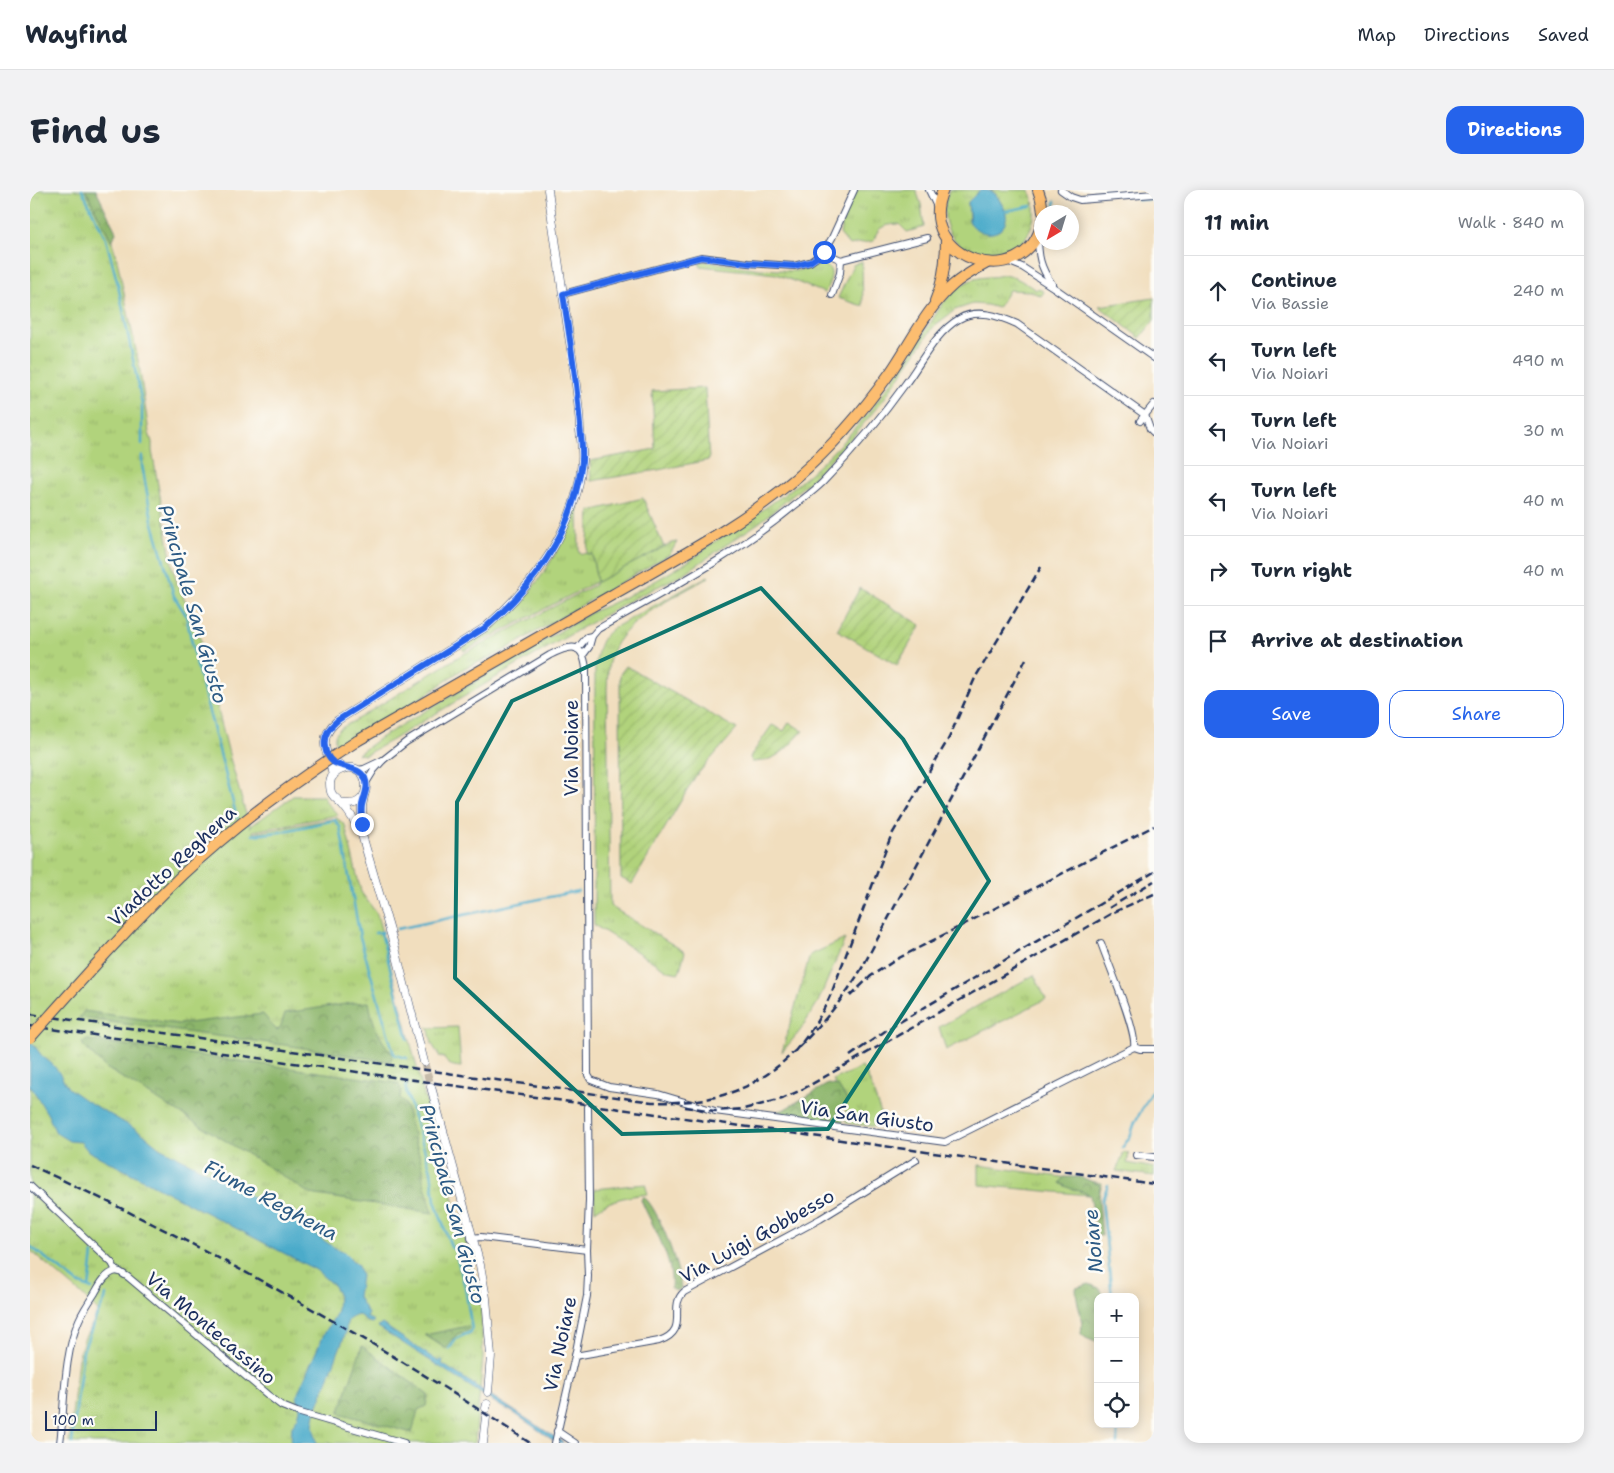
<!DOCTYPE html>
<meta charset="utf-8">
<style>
body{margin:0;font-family:"Shantell Sans",sans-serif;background:#f2f2f3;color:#1f2937}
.controls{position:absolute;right:15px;bottom:15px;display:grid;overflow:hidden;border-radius:10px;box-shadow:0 2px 12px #0003}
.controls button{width:45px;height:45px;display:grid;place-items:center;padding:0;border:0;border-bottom:1px solid #e0e1e3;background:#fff;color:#1f2937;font:25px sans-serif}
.compass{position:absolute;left:1004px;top:15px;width:45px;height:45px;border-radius:50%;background:#fff;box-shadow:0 2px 12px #0003;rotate:218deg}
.scale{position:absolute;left:15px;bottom:12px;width:112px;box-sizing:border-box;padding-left:5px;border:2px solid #1b2f5e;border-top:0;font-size:14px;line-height:18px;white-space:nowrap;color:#1b2f5e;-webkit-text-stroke:4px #fdfcf7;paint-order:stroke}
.stop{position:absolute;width:15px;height:15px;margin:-11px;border:4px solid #2563eb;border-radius:50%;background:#fff}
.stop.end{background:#2563eb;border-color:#fff;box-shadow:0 1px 5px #0008}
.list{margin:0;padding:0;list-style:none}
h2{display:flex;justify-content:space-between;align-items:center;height:65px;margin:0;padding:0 20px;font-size:21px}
h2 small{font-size:16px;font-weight:400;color:#747a83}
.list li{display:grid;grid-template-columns:32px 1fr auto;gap:15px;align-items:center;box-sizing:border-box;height:70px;padding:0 20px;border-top:1px solid #e0e1e3}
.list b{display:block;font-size:19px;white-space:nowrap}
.list p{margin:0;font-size:16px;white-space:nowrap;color:#747a83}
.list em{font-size:16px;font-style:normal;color:#747a83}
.actions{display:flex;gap:10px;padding:15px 20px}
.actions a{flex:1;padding:11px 0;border:1px solid #2563eb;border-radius:15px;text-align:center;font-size:18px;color:#2563eb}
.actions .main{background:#2563eb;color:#fff}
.icon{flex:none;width:28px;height:28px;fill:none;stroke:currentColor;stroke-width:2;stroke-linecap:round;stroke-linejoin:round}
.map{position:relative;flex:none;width:1124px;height:1253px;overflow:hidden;border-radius:15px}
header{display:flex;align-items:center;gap:30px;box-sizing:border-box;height:70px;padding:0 25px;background:#fff;border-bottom:1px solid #e0e1e3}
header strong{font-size:24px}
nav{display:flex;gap:28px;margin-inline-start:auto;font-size:18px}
.intro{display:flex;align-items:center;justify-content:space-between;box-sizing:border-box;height:120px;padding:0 30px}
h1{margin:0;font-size:35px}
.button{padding:12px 22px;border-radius:15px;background:#2563eb;color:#fff;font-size:18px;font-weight:700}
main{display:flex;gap:30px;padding:0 30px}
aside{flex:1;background:#fff;border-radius:15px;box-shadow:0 2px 12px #0003}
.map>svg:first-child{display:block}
.grass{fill:url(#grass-tufts);stroke:#66816c}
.forest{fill:url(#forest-crowns);stroke:#547264}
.garden{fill:url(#garden-furrows);stroke:#66816c}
.water{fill:#4babca;stroke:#336d94}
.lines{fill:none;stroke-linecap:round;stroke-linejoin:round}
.stream{stroke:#4babca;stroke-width:2.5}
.tertiary-tunnel{stroke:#c6bbab;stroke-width:8;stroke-dasharray:8 4;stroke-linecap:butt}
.minor-casing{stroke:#3b496c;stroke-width:8}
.tertiary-casing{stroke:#3b496c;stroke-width:9}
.trunk-casing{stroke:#3b496c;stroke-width:12}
.minor{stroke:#fff;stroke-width:6}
.tertiary{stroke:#fff;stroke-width:8}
.trunk{stroke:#fcbd6f;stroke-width:10}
.rail{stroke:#1b2f5e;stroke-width:2.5;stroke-dasharray:8 4;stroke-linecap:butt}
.trunk-bridge-casing{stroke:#3b496c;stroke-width:12;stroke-linecap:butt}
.trunk-bridge{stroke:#fcbd6f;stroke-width:10}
.route{stroke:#2563eb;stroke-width:6}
.marked{fill:none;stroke:#0f766e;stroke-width:4;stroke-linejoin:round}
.labels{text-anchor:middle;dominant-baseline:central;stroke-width:5;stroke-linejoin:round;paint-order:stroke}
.street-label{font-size:19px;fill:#1b2f5e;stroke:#fdfcf7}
.water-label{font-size:20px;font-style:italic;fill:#2c5a84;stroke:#fdfcf7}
</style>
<header>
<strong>Wayfind</strong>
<nav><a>Map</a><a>Directions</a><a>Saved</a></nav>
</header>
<div class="intro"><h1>Find us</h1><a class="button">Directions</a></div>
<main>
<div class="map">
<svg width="1124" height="1253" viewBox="0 0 1124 1253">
<defs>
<pattern id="grass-tufts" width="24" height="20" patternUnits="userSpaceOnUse" patternTransform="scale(1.25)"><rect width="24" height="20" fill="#b1d37b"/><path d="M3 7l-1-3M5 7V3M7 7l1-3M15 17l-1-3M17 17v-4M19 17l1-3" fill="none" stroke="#98b56d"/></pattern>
<pattern id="forest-crowns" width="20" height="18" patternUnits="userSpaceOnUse" patternTransform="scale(1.25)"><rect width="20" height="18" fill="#8cb56b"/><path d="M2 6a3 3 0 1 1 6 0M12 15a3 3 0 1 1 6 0" fill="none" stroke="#72945b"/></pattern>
<pattern id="garden-furrows" width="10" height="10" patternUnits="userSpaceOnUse" patternTransform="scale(1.25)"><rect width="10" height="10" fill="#b1d37b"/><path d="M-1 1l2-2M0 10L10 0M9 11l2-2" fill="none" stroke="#98b56d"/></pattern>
</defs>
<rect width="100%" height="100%" fill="#fdfcf7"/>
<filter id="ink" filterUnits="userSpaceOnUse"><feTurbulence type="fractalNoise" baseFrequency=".02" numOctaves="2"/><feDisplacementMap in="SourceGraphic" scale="10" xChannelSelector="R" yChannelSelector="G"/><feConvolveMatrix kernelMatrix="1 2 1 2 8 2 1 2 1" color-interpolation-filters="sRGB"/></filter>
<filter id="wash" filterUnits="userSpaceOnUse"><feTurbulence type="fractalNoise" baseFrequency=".0096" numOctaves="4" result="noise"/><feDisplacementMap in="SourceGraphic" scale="20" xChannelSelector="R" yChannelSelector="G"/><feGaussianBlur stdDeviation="1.12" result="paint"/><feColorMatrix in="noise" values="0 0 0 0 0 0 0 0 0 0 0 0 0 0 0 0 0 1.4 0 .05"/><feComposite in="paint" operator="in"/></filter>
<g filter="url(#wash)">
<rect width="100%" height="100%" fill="#f1debe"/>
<g class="grass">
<polygon points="0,0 55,0 82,52 86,65 109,175 119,243 122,252 122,261 143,379 148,396 166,432 200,568 215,621 221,638 221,636 263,606 294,606 296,612 308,625 223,641 223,643 307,628 315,635 331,702 347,724 392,897 443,1078 451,1118 453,1167 445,1253 39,1253 48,1169 54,1149 69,1122 50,1103 0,1060"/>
<path d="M828,0H886L891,14L894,37L877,42L869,34C855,35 847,36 844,51L819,55L810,44C812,29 818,12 828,0Z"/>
<path d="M919,0H950L938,12L939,31L958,44L970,40L976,21L965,3L960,0H999C1005,12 1006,25 1001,37C980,93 894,62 919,0Z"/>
<path d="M673,71L731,79L765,81L792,75C808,78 799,93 795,103L746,84L670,76V72Z"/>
<polygon points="832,71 833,116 808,108 823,75"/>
<path d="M973,85C986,86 995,93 1006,100L1008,98L1014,102L1011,106L1000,101L979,100L968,118L957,115L943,114L925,120L904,136L854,209L824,245L779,292L730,332L655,383L595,413L465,488L362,550L335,565L328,564L350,548L562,422C598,407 632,388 665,367C671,363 676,357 683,353C712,333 742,315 770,292C802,265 833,232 857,198C877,171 895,141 913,113C922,104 932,92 945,89C954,86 963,88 973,85Z"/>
<path d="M548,313L549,363L562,364L567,392L641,353L647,352L640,364L468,464L434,478L400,502L308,559C299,542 311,538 324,531L428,467L565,395L566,392L434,461L432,458C452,443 475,429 492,410C518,382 535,349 548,313Z"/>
<path d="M678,386L679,387C649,405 592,430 581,465C577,476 578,488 577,499L580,716L655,762L649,783L638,781L564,735L565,478C568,461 568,451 582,439Z"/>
<polygon points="815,749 788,812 770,841 752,862 780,765"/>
<polygon points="1004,785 1016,809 916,860 909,837"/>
<path d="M428,837L431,877C421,876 418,875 413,867H410L402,854L399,840L396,838Z"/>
<polygon points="832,877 838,887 856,938 816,933 816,920 803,890"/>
<polygon points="1094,962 1099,964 1097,973 1124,978 1124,986 1086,981"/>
<polygon points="949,975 1072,993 1069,1006 949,995"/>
<path d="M615,994L618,1004C599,1006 580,1009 565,1021L564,999Z"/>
</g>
<g class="forest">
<polygon points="55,0 66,0 86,42 82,52"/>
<path d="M339,812C342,831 349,850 363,864L361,870L354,871L255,855L49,828L54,821L149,834L233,824C238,829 241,836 247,840L250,838L255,823L322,813Z"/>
<polygon points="58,850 368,893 371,900 370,908 375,914 393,978 393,989 403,1023 280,1004 245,981 76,878 54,857 52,852"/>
<polygon points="798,894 808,896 817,910 816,915 810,920 813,923 813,933 753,924 747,921 753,920"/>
<path d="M1034,987H1051L1070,995L1069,1011L1072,1046L1063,1045L1065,1032L1060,1005C1050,1000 1039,1000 1030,993Z"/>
<path d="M613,1006C629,1018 650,1079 651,1099L646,1101L641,1098C644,1069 622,1036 611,1010Z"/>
<path d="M1059,1094L1069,1098L1075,1107H1068V1153L1056,1148L1051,1144C1054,1128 1046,1114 1046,1098Z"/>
<polygon points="438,1136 439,1140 427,1144 416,1159 395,1145"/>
<polygon points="332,1156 398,1205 396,1216 388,1220 382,1243 309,1223"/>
</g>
<g class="garden">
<polygon points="1124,108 1124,130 1110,148 1069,116"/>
<polygon points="675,198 679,270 628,280 561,291 560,271 625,259 622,201"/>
<polygon points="613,308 634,357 567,392 562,364 557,364 560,321"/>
<polygon points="830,398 891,435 867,475 807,440"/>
<polygon points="596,476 707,539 665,587 602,694 591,688 590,484"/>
<path d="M759,532L773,541C756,559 748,571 722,572L720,567L742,535L754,541Z"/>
</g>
<g class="water">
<path d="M950,0C962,0 966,3 971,13C973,17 976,20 976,24C979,45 951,51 939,31C940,24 938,18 938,12Z"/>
<path d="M0,850L12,866L22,874L28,881L38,898L55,910L112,943L129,957L191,989L277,1039L305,1058L313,1061L328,1076L331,1086L328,1107L338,1124L336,1127L344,1131L342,1133L335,1131L333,1127L328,1125C318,1128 316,1131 316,1142L285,1223L283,1236L287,1253H261L262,1236L268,1227L270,1219L267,1206L270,1198L294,1144L305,1126L307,1120L308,1104L304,1096L286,1080L58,961L51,952L39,951L26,943L18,925L0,895Z"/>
<polygon points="352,1134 409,1172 411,1169 413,1171 412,1174 534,1253 527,1253 481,1221 472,1217 348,1137"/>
</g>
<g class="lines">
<g class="stream">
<polyline points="52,0 76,49 88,95 112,214 112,254"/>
<polyline points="1108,10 1124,9"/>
<polyline points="1025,11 1025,22 1040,20"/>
<polyline points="976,21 1001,16"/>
<polyline points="112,266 112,275 122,330 144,406 156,425 166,472 207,628"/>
<polyline points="223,645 250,642 305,630 310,637 330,747 363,861 365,865 377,868"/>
<polyline points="367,739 548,701"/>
<polyline points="351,742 378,849"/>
<polyline points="345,743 353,742"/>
<polyline points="376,895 376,901 401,981 405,1011 421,1057 425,1060 435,1097 442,1140 441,1142 427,1148 419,1159"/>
<polyline points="1092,958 1100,947 1105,932 1124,898"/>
<polyline points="1078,995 1072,1010 1082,1107"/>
<polyline points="0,1056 48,1093 62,1099"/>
<polyline points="59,1098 63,1063"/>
<polyline points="42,1253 53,1161 66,1127 75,1110 76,1105"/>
<polyline points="1087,1253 1088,1234"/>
</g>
</g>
</g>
<g filter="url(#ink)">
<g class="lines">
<polyline class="tertiary-tunnel" points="394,872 401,897"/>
<defs>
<g id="minor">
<polyline points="899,0 908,19"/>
<polyline points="1031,0 1041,7 1050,10 1124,4"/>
<path d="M1008,45C1008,66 1010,77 1022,94"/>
<polyline points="794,62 811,70 897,48"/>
<polyline points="977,71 992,77 1026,99 1124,168"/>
<polyline points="533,104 671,67 718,73 764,76 780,72 794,62 802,48 824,0"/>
<polyline points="802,105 810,83 811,70"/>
<polyline points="1110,231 1124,214"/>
<path d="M562,446L568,439C635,401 704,366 764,316C774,308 784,301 793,292C823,261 851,228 876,193C891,173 906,142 929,129C947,118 969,126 987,134L1115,225L1120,239L1124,243"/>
<polyline points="547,459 557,447 562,446 559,457 553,465"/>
<path d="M353,570L376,552L520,465C540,455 553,451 556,479L558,885L561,890L579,897L628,904L685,921L915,952L1104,857C1107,840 1078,773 1071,753"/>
<polyline points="328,580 334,579 353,570 344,580 336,593"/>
<polyline points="1104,857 1110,859 1124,859"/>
<polyline points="1106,965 1124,967"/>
<polyline points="0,996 82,1073 86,1081"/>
<polyline points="441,1048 451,1047 557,1060"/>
<polyline points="86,1081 90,1082 98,1087 239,1206 252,1216 267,1222 374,1253"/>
<path d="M545,1166L629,1151C661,1140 637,1117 654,1102L790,1029L886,970"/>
<polyline points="527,1241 545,1253"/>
<path d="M30,1253C35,1214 33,1166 49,1130C53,1121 59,1112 65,1103C70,1094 75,1084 86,1081"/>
<polyline points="525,1253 545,1166 557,1106 558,1086 557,1060 559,1010 558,917"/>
</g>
<g id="tertiary">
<path d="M299,568C291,553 295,541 308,530L456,437C504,395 547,337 552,271C553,261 551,250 550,240C549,209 544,178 539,146C532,98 525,49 518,0"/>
<polyline points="303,586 299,568 315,578"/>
<path d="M311,613C346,622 342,569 313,579C306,581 301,586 300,593C300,597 300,601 302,604C305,609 310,611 313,615C321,624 327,635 332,645V616L334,606"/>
<polyline points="332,645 365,758 394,872"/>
<polyline points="401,897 450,1075 456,1108 461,1166 458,1202"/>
<polyline points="456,1218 457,1214"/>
<polyline points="453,1253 456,1227"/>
</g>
<g id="trunk">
<path d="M913,0C883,69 995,106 1012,32"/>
<polyline points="1008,0 1011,9 1013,22"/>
<path d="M905,111C914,91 916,71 916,49"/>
<path d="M327,551C412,502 497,453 582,405C645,369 711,335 766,288C801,258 833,221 860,183C880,154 896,119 923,95C933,86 945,80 957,73"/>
</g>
</defs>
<use href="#minor" class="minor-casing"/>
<use href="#tertiary" class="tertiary-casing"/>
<use href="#trunk" class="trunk-casing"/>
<use href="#minor" class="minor"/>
<use href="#tertiary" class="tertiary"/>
<use href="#trunk" class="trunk"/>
<g class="rail">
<path d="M996,469L832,778C812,811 792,834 765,861C782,841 793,823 803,799L861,646L919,548L945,488L1011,377"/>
<polyline points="1079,718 1124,691"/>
<polyline points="820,806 841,786 867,769 1124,636"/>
<path d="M0,824L622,912C681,914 722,903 765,861"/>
<polyline points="0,836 1124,994"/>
<polyline points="820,866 858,839 1124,682"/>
<polyline points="655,917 685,921 714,919 752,909 773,899 860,850 1084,722 1124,704"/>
<path d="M0,975C174,1055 341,1147 500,1253"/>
</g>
<defs>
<path id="trunk-bridge" d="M0,848C50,792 99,736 153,684C206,634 265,591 327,551"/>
</defs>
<use href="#trunk-bridge" class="trunk-bridge-casing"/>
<use href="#trunk-bridge" class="trunk-bridge"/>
</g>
</g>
<g class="lines" filter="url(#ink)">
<path class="route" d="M332,634C332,628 331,621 332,615C334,606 339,597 335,588C326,571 299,584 295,557C293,545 299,538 308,530L456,437C501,398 538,348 549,289C550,282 552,276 552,270C553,255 550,239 549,224C546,184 539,144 533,104L671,67L718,73L764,76L780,72L794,62"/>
</g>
<path class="marked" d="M731,398L873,549L959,691L798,939L592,944L425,788L427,612L482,511Z"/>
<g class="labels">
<g class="street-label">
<text transform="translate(541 558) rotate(-90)">Via Noiare</text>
<text transform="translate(142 676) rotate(-43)">Viadotto Reghena</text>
<text transform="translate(837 926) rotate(8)">Via San Giusto</text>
<text transform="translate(727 1046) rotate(-29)">Via Luigi Gobbesso</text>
<text transform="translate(181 1138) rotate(40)">Via Montecassino</text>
<text transform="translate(530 1154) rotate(-78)">Via Noiare</text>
</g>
<g class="water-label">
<text transform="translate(163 414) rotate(74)">Principale San Giusto</text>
<text transform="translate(241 1010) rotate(28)">Fiume Reghena</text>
<text transform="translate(423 1014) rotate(75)">Principale San Giusto</text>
<text transform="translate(1063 1051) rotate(-95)">Noiare</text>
</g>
</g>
</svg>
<div class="controls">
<button>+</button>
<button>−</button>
<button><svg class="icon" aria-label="locate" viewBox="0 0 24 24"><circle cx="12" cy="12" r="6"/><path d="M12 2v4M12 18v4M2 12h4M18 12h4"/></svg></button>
</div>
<svg class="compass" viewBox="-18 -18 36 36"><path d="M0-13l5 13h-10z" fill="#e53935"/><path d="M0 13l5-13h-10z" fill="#747a83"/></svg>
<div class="scale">100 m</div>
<div class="stop" style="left:794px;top:62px"></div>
<div class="stop end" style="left:332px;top:634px"></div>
</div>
<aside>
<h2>11 min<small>Walk · 840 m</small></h2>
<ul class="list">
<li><svg class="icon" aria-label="ahead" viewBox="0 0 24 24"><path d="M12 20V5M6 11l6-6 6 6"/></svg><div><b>Continue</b><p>Via Bassie</p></div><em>240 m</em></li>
<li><svg class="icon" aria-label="left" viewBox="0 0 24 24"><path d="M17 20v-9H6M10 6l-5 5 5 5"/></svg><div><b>Turn left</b><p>Via Noiari</p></div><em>490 m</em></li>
<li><svg class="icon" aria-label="left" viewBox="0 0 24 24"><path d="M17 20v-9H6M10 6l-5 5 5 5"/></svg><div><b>Turn left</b><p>Via Noiari</p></div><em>30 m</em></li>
<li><svg class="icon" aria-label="left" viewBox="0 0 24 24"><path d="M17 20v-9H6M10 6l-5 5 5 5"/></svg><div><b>Turn left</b><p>Via Noiari</p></div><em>40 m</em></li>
<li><svg class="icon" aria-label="right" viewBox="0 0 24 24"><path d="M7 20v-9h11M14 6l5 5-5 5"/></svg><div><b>Turn right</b></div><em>40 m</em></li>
<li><svg class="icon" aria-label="arrive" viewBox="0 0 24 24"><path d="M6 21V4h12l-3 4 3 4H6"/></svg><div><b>Arrive at destination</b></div></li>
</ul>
<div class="actions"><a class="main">Save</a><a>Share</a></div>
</aside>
</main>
